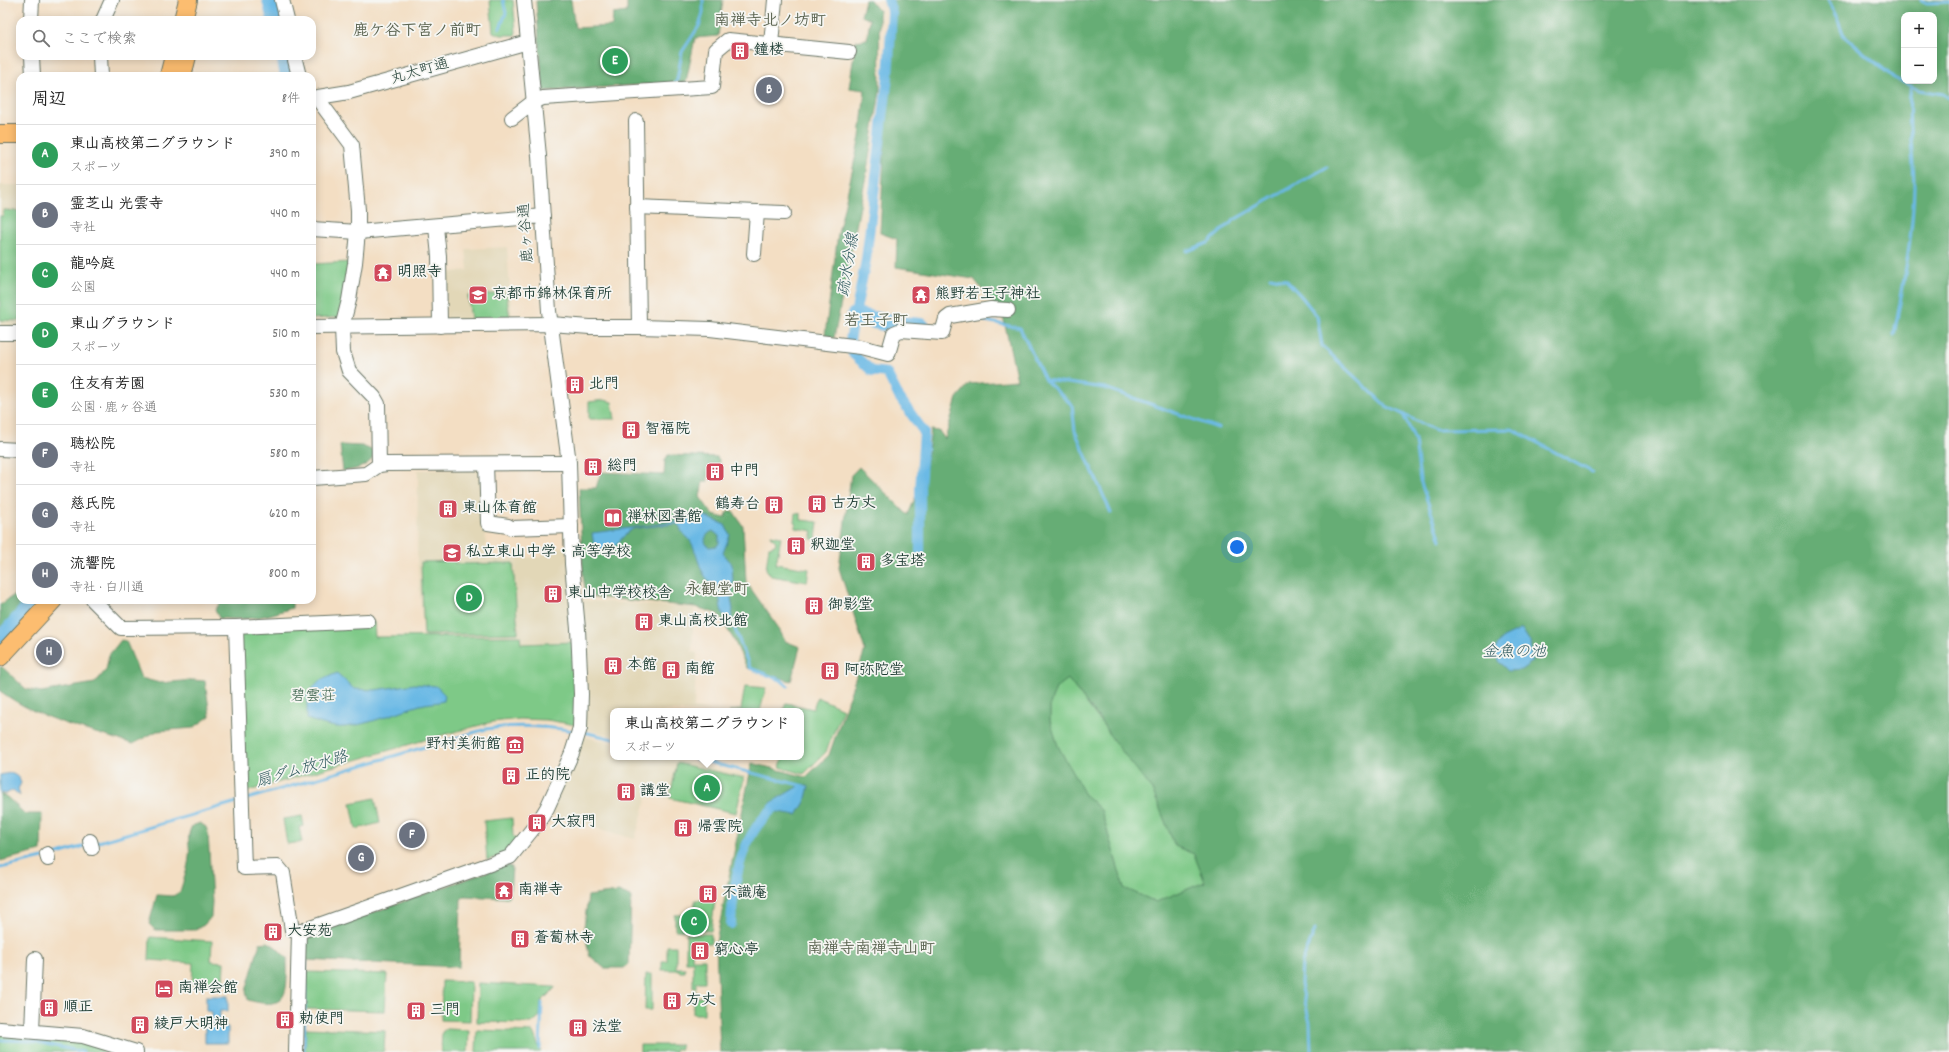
<!DOCTYPE html>
<html lang="ja">
<meta charset="utf-8">
<style>
body{margin:0;font-family:Dekko,"Klee One",sans-serif;background:#f2f2f2;color:#222}
.controls{position:absolute;right:12px;top:12px;display:grid;overflow:hidden;border-radius:8px;box-shadow:0 2px 10px #0003}
.controls button{width:36px;height:36px;display:grid;place-items:center;padding:0;border:0;border-bottom:1px solid #e0e0e0;background:#fff;color:#222;font:20px sans-serif}
.you{position:absolute;left:1237px;top:547px;width:14px;height:14px;margin:-10px;border:3px solid #fff;border-radius:50%;background:#1a73e8;box-shadow:0 0 0 6px #1a73e833}
.badge{display:grid;place-items:center;width:26px;height:26px;border-radius:50%;background:#111827;color:#fff;font-size:13px;font-weight:700}
.pin{position:absolute;translate:-50% -50%;border:2px solid #fff;box-shadow:0 1px 4px #0006}
.popup{position:absolute;left:610px;top:708px;width:194px;height:52px;box-sizing:border-box;display:grid;place-content:center;border-radius:8px;background:#fff;filter:drop-shadow(0 1px 3px #0005);font-size:13px;white-space:nowrap;color:#767676}
.popup b{font-size:15px;color:#222}
.popup::after{content:'';position:absolute;left:50%;top:100%;margin-left:-8px;border:8px solid transparent;border-top-color:#fff}
.list{margin:0;padding:0;list-style:none}
h2{display:flex;justify-content:space-between;align-items:center;height:52px;margin:0;padding:0 16px;font-size:17px}
h2 small{font-size:13px;font-weight:400;color:#767676}
.list li{display:grid;grid-template-columns:26px 1fr auto;gap:12px;align-items:center;box-sizing:border-box;height:60px;padding:0 16px;border-top:1px solid #e0e0e0}
.list b{display:block;font-size:15px;white-space:nowrap}
.list p{margin:0;font-size:13px;white-space:nowrap;color:#767676}
.list em{font-size:13px;font-style:normal;color:#767676}
.icon{flex:none;width:22px;height:22px;fill:none;stroke:currentColor;stroke-width:2;stroke-linecap:round;stroke-linejoin:round}
.map{position:relative;flex:none;width:1949px;height:1052px;overflow:hidden}
.search{position:absolute;background:#fff;box-shadow:0 2px 10px #0003;left:16px;top:16px;width:300px;height:44px;display:flex;align-items:center;gap:10px;box-sizing:border-box;padding:0 14px;border-radius:12px;color:#767676;font-size:15px}
.panel{position:absolute;background:#fff;box-shadow:0 2px 10px #0003;left:16px;top:72px;width:300px;height:532px;border-radius:12px}
.map>svg:first-child{display:block}
.built{fill:#e2d7b7}
.green{fill:#7ec987;stroke:#4e835e}
.forest{fill:#66ad74;stroke:#427554;fill-rule:evenodd}
.water{fill:#6ab9e5;stroke:#447b8c;fill-rule:evenodd}
.lines{fill:none;stroke-linecap:round;stroke-linejoin:round}
.stream{stroke:#6ab9e5;stroke-width:3}
.canal{stroke:#6ab9e5;stroke-width:10}
.river{stroke:#6ab9e5;stroke-width:18}
.minor-casing{stroke:#697566;stroke-width:16}
.major-casing{stroke:#697566;stroke-width:20}
.minor{stroke:#fff;stroke-width:14}
.major{stroke:#fcbd6f;stroke-width:18}
.labels{text-anchor:middle;dominant-baseline:central;stroke-width:3.5;stroke-linejoin:round;paint-order:stroke}
.poi-label{font-size:15px;font-weight:bold;fill:#1f3d34;stroke:#f6f6f2;text-anchor:start}
.street-label{font-size:15px;fill:#1f3d34;stroke:#f6f6f2}
.park-label{font-size:15px;fill:#376049;stroke:#f6f6f2}
.neighbourhood-label{font-size:16px;font-weight:bold;fill:#5d6653;stroke:#f6f6f2}
.water-label{font-size:16px;font-style:italic;fill:#325c60;stroke:#f6f6f2}
</style>
<div class="map">
<svg width="1949" height="1052" viewBox="0 0 1949 1052">
<rect width="100%" height="100%" fill="#f6f6f2"/>
<filter id="ink" filterUnits="userSpaceOnUse"><feTurbulence type="fractalNoise" baseFrequency=".025" numOctaves="2"/><feDisplacementMap in="SourceGraphic" scale="8" xChannelSelector="R" yChannelSelector="G"/><feConvolveMatrix kernelMatrix="1 2 1 2 8 2 1 2 1" color-interpolation-filters="sRGB"/></filter>
<filter id="wash" filterUnits="userSpaceOnUse"><feTurbulence type="fractalNoise" baseFrequency=".012" numOctaves="4" result="noise"/><feDisplacementMap in="SourceGraphic" scale="16" xChannelSelector="R" yChannelSelector="G"/><feGaussianBlur stdDeviation="0.9" result="paint"/><feColorMatrix in="noise" values="0 0 0 0 0 0 0 0 0 0 0 0 0 0 0 0 0 1.4 0 .05"/><feComposite in="paint" operator="in"/></filter>
<g filter="url(#wash)">
<rect width="100%" height="100%" fill="#f3dec3"/>
<g class="built">
<polygon points="0,185 20,185 20,329 0,328"/>
<polygon points="507,247 512,320 451,321 446,317 445,273 468,270 466,249"/>
<polygon points="484,469 486,559 542,557 542,549 567,547 575,642 521,644 520,636 423,637 417,559 418,470"/>
<polygon points="582,600 694,608 692,652 697,653 694,708 710,711 613,711 613,736 583,729 584,694 588,671"/>
<polygon points="582,736 613,743 613,757 669,757 746,776 737,815 648,794 635,839 548,814"/>
</g>
<g class="green">
<polygon points="490,0 513,0 516,32 515,35 501,35 493,32"/>
<polygon points="4,210 20,211 20,321 0,320 0,216 3,216"/>
<polygon points="350,262 341,317 312,319 312,264"/>
<polygon points="506,293 510,318 471,319 468,296"/>
<polygon points="604,400 612,402 615,419 589,419 589,402"/>
<polygon points="795,513 801,514 801,520 818,522 816,539 811,539 813,531 796,528 796,524 794,523"/>
<polygon points="771,535 781,537 776,564 809,569 807,582 771,576 766,569 769,547 775,545 776,541 771,537"/>
<polygon points="455,561 455,564 513,563 518,633 424,635 421,562"/>
<polygon points="374,622 375,637 520,636 521,644 575,642 576,725 547,720 520,719 492,722 435,737 245,792 237,628"/>
<polygon points="1068,679 1152,789 1175,846 1194,854 1205,882 1156,902 1124,888 1101,810 1085,795 1058,746 1050,721 1050,704 1056,688"/>
<polygon points="745,686 766,688 760,711 729,711 741,710"/>
<polygon points="817,697 843,709 826,752 804,774 780,767 783,757 801,757 801,711 783,711 786,703 813,709"/>
<polygon points="677,763 744,778 736,813 670,798"/>
<polygon points="375,798 380,823 356,829 351,803"/>
<polygon points="302,816 304,826 299,827 302,842 287,844 283,819"/>
<polygon points="512,818 513,836 518,840 509,853 487,860 484,821"/>
<polygon points="695,900 715,900 711,931 675,930 675,915 694,915"/>
<polygon points="686,934 711,934 711,943 693,943 692,959 705,959 705,982 696,982 696,988 693,988 693,962 686,962"/>
<polygon points="150,937 212,941 211,961 224,962 223,985 192,984 193,963 149,960"/>
<polygon points="667,946 676,946 676,968 685,968 685,972 680,972 679,970 662,970 662,961 667,961"/>
<polygon points="307,972 387,974 385,1011 306,1009"/>
<polygon points="646,974 652,974 652,1010 645,1010"/>
<polygon points="442,981 471,982 470,1021 441,1020"/>
<polygon points="478,983 555,987 555,988 541,1002 540,1016 532,1023 477,1022"/>
<polygon points="693,991 696,991 696,997 704,997 704,1014 693,1014"/>
<polygon points="306,1028 385,1031 384,1052 305,1052"/>
<polygon points="446,1029 469,1030 468,1052 441,1052 442,1032"/>
<polygon points="477,1030 533,1032 541,1052 476,1052"/>
<polygon points="0,1034 75,1038 119,1052 0,1052"/>
<polygon points="640,1045 681,1045 681,1049 675,1049 675,1052 640,1052"/>
</g>
<g class="forest">
<polygon points="571,0 575,28 612,26 613,14 627,12 627,0 723,0 718,36 695,38 686,82 543,91 536,1"/>
<polygon points="865,0 870,0 879,11 880,91 866,176 834,338 825,335 838,234 860,137 865,90 849,88 856,41 867,39 870,19 861,16"/>
<path d="M892,0H1949V1052H720L716,942L752,763L806,777L829,755L865,650L839,568L851,475L859,467L908,515L925,474L931,430L939,431L945,439L957,398L969,384L1017,380L1003,316L974,279L896,267L897,239L880,233ZM1904,15H1934V81H1904ZM1068,679L1101,721L1113,740L1152,789L1175,846L1194,854L1205,882L1156,902L1124,888L1101,810L1085,795L1058,746L1050,721V704L1056,688Z"/>
<path d="M340,445L362,446L374,451C374,466 355,470 343,471Z"/>
<polygon points="668,455 717,457 719,460 719,465 711,464 707,482 703,481 700,497 713,515 725,518 728,511 733,511 743,526 746,582 778,627 785,641 800,647 791,681 747,668 734,640 718,614 696,607 586,596 583,575 579,488 596,488 601,472 664,475 665,460"/>
<polygon points="20,591 20,600 32,600 0,633 0,605"/>
<path d="M228,600H292V608C264,617 249,621 219,618L215,610L220,603Z"/>
<path d="M121,640L126,641L141,678L160,683L193,680L205,681L210,716L193,728L157,731L133,744C88,730 39,720 0,691V668L1,666L26,689L41,692L95,683L106,670L109,655Z"/>
<polygon points="0,794 7,797 25,814 42,814 41,851 0,861"/>
<path d="M200,823L206,827L208,833L212,902L211,917L204,925L194,930H155L149,924L157,895L173,896L180,892C183,881 188,869 189,857C191,845 185,839 192,826Z"/>
<polygon points="506,865 512,867 510,895 506,898 465,896 461,899 459,967 305,960 306,942 310,935"/>
<polygon points="618,892 631,897 629,964 624,968 604,968 589,955 584,927 588,896"/>
<path d="M268,942L276,947L287,958C287,991 290,1012 248,1000L246,991L260,943Z"/>
</g>
<g class="water">
<path d="M705,516L725,525L730,535L723,553L732,564L733,582L731,598L733,610L731,619H726C719,612 720,597 719,587C697,579 700,554 689,539C687,536 683,535 682,532C680,529 681,527 677,524C668,525 640,527 633,529C619,535 613,561 594,546L592,533L682,521ZM713,531L719,536V543L717,546L709,547C702,542 705,534 713,531Z"/>
<polygon points="1522,629 1530,642 1532,662 1521,670 1508,671 1498,661 1495,649 1503,638"/>
<path d="M337,673L354,689L375,690L415,684L436,686L445,695L444,701C436,703 428,703 420,705C397,712 368,725 344,727C332,728 319,723 307,719V694L319,681Z"/>
<path d="M10,773C16,775 19,777 21,783L18,789L20,796L13,790L6,794L0,793V775Z"/>
<polygon points="802,784 809,786 805,802 797,815 766,810 772,802"/>
<polygon points="206,996 228,996 228,1011 220,1011 220,1026 228,1027 228,1043 205,1043 205,1027 212,1026 212,1012 206,1011"/>
</g>
<g class="lines">
<g class="stream">
<polyline points="1828,0 1838,20 1844,36 1894,78 1919,90 1943,94 1949,98"/>
<polyline points="1921,0 1927,3 1949,2"/>
<polyline points="500,28 506,13 503,0"/>
<polyline points="674,85 677,80 682,52 699,26 703,13 703,0"/>
<polyline points="1187,251 1208,243 1234,220 1327,167"/>
<polyline points="1270,277 1286,280 1301,296 1317,316 1322,346 1386,406 1435,430 1512,429 1592,472"/>
<polyline points="976,319 1020,328 1045,380 1072,405 1075,431 1111,513"/>
<path d="M1894,335C1903,286 1913,236 1914,187C1914,153 1906,120 1911,86"/>
<polyline points="1045,380 1105,388 1218,428"/>
<polyline points="1403,414 1415,440 1420,480 1441,540"/>
<polyline points="731,619 750,668 781,680 788,686"/>
<polyline points="584,732 613,739"/>
<polyline points="688,757 804,786"/>
<path d="M247,799L486,729C517,724 544,726 574,731"/>
<polyline points="95,843 237,802"/>
<polyline points="51,856 88,845"/>
<polyline points="0,868 43,858"/>
<polyline points="0,1040 32,1041 83,1052"/>
<polyline points="540,1049 542,1003"/>
<polyline points="304,1052 306,962"/>
<polyline points="1311,1052 1310,1023 1301,984 1302,963 1315,930"/>
</g>
<g class="canal">
<polyline points="888,0 892,13 888,76 866,260 850,340 853,354 872,371 887,373 899,397 924,432 920,489 920,551"/>
<path d="M731,924C734,880 740,832 779,804"/>
</g>
<g class="river">
<polyline points="271,0 276,20"/>
<polyline points="285,56 289,76"/>
<polyline points="855,316 892,324 921,327"/>
<polyline points="0,641 37,600"/>
</g>
</g>
</g>
<g filter="url(#ink)">
<g class="lines">
<defs>
<g id="minor">
<polyline points="282,0 287,20"/>
<polyline points="524,0 539,156 549,311 569,463 572,564 578,629 581,694 580,728 572,753 547,808 539,821"/>
<polyline points="31,20 32,0"/>
<polyline points="103,20 112,0"/>
<polyline points="771,44 775,0"/>
<polyline points="32,56 33,76"/>
<polyline points="100,56 101,76"/>
<polyline points="294,56 299,76"/>
<polyline points="312,98 349,92 528,42"/>
<polyline points="317,98 352,145 358,210 358,232 355,263 349,300 342,327 343,352 349,371 374,397 378,404 379,465"/>
<polyline points="512,118 533,102 543,98 712,87 716,50 728,40 849,52"/>
<polyline points="636,121 639,327"/>
<polyline points="637,207 784,213"/>
<polyline points="436,227 439,256 440,326"/>
<polyline points="312,229 358,232 543,216"/>
<polyline points="754,254 757,212"/>
<polyline points="312,327 551,324 590,327 639,327 710,329 861,347 888,354 894,333 901,330 942,333 946,319 950,316 991,309 1008,310"/>
<polyline points="0,333 20,333"/>
<polyline points="0,449 20,450"/>
<polyline points="486,464 488,523 508,526 511,528 571,526"/>
<polyline points="312,478 366,474 379,465 387,464 569,463"/>
<polyline points="93,600 121,628 236,627"/>
<polyline points="90,841 92,848"/>
<polyline points="47,854 48,859"/>
<polyline points="299,932 292,930 283,873 278,867 244,868 236,627 368,621"/>
<polyline points="0,1029 83,1036 136,1052"/>
<polyline points="32,1031 35,959"/>
<polyline points="296,1052 299,932 510,857 535,826"/>
</g>
<g id="major">
<polyline points="183,20 188,0"/>
<polyline points="169,76 174,56"/>
<polyline points="182,76 187,56"/>
<polyline points="0,134 20,134"/>
<polyline points="0,657 53,600"/>
</g>
</defs>
<use href="#minor" class="minor-casing"/>
<use href="#major" class="major-casing"/>
<use href="#minor" class="minor"/>
<use href="#major" class="major"/>
</g>
</g>
<defs>
<symbol id="building-square" viewBox="-11 -11 22 22"><rect x="-9" y="-9" width="18" height="18" rx="4" fill="#d1495b" stroke="#f6f6f2"/><path d="M-4-6H4V6H1V3H-1V6H-4ZM-2.5-4.3h1.7v1.8h-1.7ZM.8-4.3h1.7v1.8H.8ZM-2.5-1h1.7V.8h-1.7ZM.8-1h1.7V.8H.8Z" fill="#fff"/></symbol>
<symbol id="temple-square" viewBox="-11 -11 22 22"><rect x="-9" y="-9" width="18" height="18" rx="4" fill="#d1495b" stroke="#f6f6f2"/><path d="M0-6L5-2H3V0L6.5 2.5H4V6H1.5V3h-3V6H-4V2.5H-6.5L-3 0V-2H-5Z" fill="#fff"/></symbol>
<symbol id="school-square" viewBox="-11 -11 22 22"><rect x="-9" y="-9" width="18" height="18" rx="4" fill="#d1495b" stroke="#f6f6f2"/><path d="M0-5L7-2L0 1L-7-2ZM-4 1L0 2.5L4 1V4Q0 6-4 4Z" fill="#fff"/></symbol>
<symbol id="library-square" viewBox="-11 -11 22 22"><rect x="-9" y="-9" width="18" height="18" rx="4" fill="#d1495b" stroke="#f6f6f2"/><path d="M-6-4Q-3-5.5-.7-3.5V5Q-3 3-6 4ZM6-4Q3-5.5 .7-3.5V5Q3 3 6 4Z" fill="#fff"/></symbol>
<symbol id="museum-square" viewBox="-11 -11 22 22"><rect x="-9" y="-9" width="18" height="18" rx="4" fill="#d1495b" stroke="#f6f6f2"/><path d="M0-6L6-3V-2H-6V-3ZM-5-1h2V3h-2ZM-1-1h2V3h-2ZM3-1h2V3H3ZM-6 4H6V6H-6Z" fill="#fff"/></symbol>
<symbol id="hotel-square" viewBox="-11 -11 22 22"><rect x="-9" y="-9" width="18" height="18" rx="4" fill="#d1495b" stroke="#f6f6f2"/><path d="M-6-4.5h1.5V1H6V5H4.5V3h-9V5H-6ZM-4 0a1.8 1.8 0 1 1 3.6 0ZM.5 0V-2.5h3Q6-2.5 6 0Z" fill="#fff"/></symbol>
</defs>
<g fill-rule="evenodd">
<use href="#building-square" x="729" y="40" width="22" height="22"/>
<use href="#temple-square" x="372" y="262" width="22" height="22"/>
<use href="#school-square" x="467" y="284" width="22" height="22"/>
<use href="#temple-square" x="910" y="284" width="22" height="22"/>
<use href="#building-square" x="564" y="374" width="22" height="22"/>
<use href="#building-square" x="620" y="419" width="22" height="22"/>
<use href="#building-square" x="582" y="456" width="22" height="22"/>
<use href="#building-square" x="704" y="461" width="22" height="22"/>
<use href="#building-square" x="806" y="493" width="22" height="22"/>
<use href="#building-square" x="763" y="494" width="22" height="22"/>
<use href="#building-square" x="437" y="498" width="22" height="22"/>
<use href="#library-square" x="602" y="507" width="22" height="22"/>
<use href="#building-square" x="785" y="535" width="22" height="22"/>
<use href="#school-square" x="441" y="542" width="22" height="22"/>
<use href="#building-square" x="855" y="551" width="22" height="22"/>
<use href="#building-square" x="542" y="583" width="22" height="22"/>
<use href="#building-square" x="803" y="595" width="22" height="22"/>
<use href="#building-square" x="633" y="611" width="22" height="22"/>
<use href="#building-square" x="602" y="655" width="22" height="22"/>
<use href="#building-square" x="660" y="659" width="22" height="22"/>
<use href="#building-square" x="819" y="660" width="22" height="22"/>
<use href="#museum-square" x="504" y="734" width="22" height="22"/>
<use href="#building-square" x="500" y="765" width="22" height="22"/>
<use href="#building-square" x="615" y="781" width="22" height="22"/>
<use href="#building-square" x="526" y="812" width="22" height="22"/>
<use href="#building-square" x="672" y="817" width="22" height="22"/>
<use href="#temple-square" x="493" y="880" width="22" height="22"/>
<use href="#building-square" x="697" y="883" width="22" height="22"/>
<use href="#building-square" x="262" y="921" width="22" height="22"/>
<use href="#building-square" x="509" y="928" width="22" height="22"/>
<use href="#building-square" x="689" y="940" width="22" height="22"/>
<use href="#hotel-square" x="153" y="978" width="22" height="22"/>
<use href="#building-square" x="661" y="990" width="22" height="22"/>
<use href="#building-square" x="38" y="997" width="22" height="22"/>
<use href="#building-square" x="405" y="1000" width="22" height="22"/>
<use href="#building-square" x="274" y="1009" width="22" height="22"/>
<use href="#building-square" x="129" y="1014" width="22" height="22"/>
<use href="#building-square" x="567" y="1017" width="22" height="22"/>
</g>
<g class="labels">
<g class="poi-label">
<text x="754" y="51">鐘楼</text>
<text x="397" y="273">明照寺</text>
<text x="492" y="295">京都市錦林保育所</text>
<text x="935" y="295">熊野若王子神社</text>
<text x="589" y="385">北門</text>
<text x="645" y="430">智福院</text>
<text x="607" y="467">総門</text>
<text x="729" y="472">中門</text>
<text x="831" y="504">古方丈</text>
<text x="760" y="505" text-anchor="end">鶴寿台</text>
<text x="462" y="509">東山体育館</text>
<text x="627" y="518">禅林図書館</text>
<text x="810" y="546">釈迦堂</text>
<text x="466" y="553">私立東山中学・高等学校</text>
<text x="880" y="562">多宝塔</text>
<text x="567" y="594">東山中学校校舎</text>
<text x="828" y="606">御影堂</text>
<text x="658" y="622">東山高校北館</text>
<text x="627" y="666">本館</text>
<text x="685" y="670">南館</text>
<text x="844" y="671">阿弥陀堂</text>
<text x="501" y="745" text-anchor="end">野村美術館</text>
<text x="525" y="776">正的院</text>
<text x="640" y="792">講堂</text>
<text x="551" y="823">大寂門</text>
<text x="697" y="828">帰雲院</text>
<text x="518" y="891">南禅寺</text>
<text x="722" y="894">不識庵</text>
<text x="287" y="932">大安苑</text>
<text x="534" y="939">蒼蔔林寺</text>
<text x="714" y="951">窮心亭</text>
<text x="178" y="989">南禅会館</text>
<text x="686" y="1001">方丈</text>
<text x="63" y="1008">順正</text>
<text x="430" y="1011">三門</text>
<text x="299" y="1020">勅使門</text>
<text x="154" y="1025">綾戸大明神</text>
<text x="592" y="1028">法堂</text>
</g>
<g class="street-label">
<text transform="translate(420 72) rotate(-16)">丸太町通</text>
<text transform="translate(527 233) rotate(-94)">鹿ヶ谷通</text>
</g>
<g class="park-label">
<text x="313" y="697">碧雲荘</text>
</g>
<g class="neighbourhood-label">
<text x="770" y="21">南禅寺北ノ坊町</text>
<text x="417" y="31">鹿ケ谷下宮ノ前町</text>
<text x="876" y="321">若王子町</text>
<text x="717" y="590">永観堂町</text>
<text x="871" y="949">南禅寺南禅寺山町</text>
</g>
<g class="water-label">
<text transform="translate(849 265) rotate(-81)">疏水分線</text>
<text x="1514" y="652">金魚の池</text>
<text transform="translate(302 770) rotate(-16)">扇ダム放水路</text>
</g>
</g>
</svg>
<div class="controls">
<button>+</button>
<button>−</button>
</div>
<div class="you"></div>
<div class="pin badge" style="left:707px;top:788px;background:#2e9e5b">A</div>
<div class="popup"><b>東山高校第二グラウンド</b>スポーツ</div>
<div class="pin badge" style="left:769px;top:90px;background:#6b7280">B</div>
<div class="pin badge" style="left:694px;top:922px;background:#2e9e5b">C</div>
<div class="pin badge" style="left:469px;top:598px;background:#2e9e5b">D</div>
<div class="pin badge" style="left:615px;top:61px;background:#2e9e5b">E</div>
<div class="pin badge" style="left:412px;top:835px;background:#6b7280">F</div>
<div class="pin badge" style="left:361px;top:858px;background:#6b7280">G</div>
<div class="pin badge" style="left:49px;top:652px;background:#6b7280">H</div>
<div class="search"><svg class="icon" aria-label="search" viewBox="0 0 24 24"><circle cx="10" cy="10" r="6"/><path d="M15 15l6 6"/></svg>ここで検索</div>
<section class="panel">
<h2>周辺<small>8件</small></h2>
<ul class="list">
<li><span class="badge" style="background:#2e9e5b">A</span><div><b>東山高校第二グラウンド</b><p>スポーツ</p></div><em>390 m</em></li>
<li><span class="badge" style="background:#6b7280">B</span><div><b>霊芝山 光雲寺</b><p>寺社</p></div><em>440 m</em></li>
<li><span class="badge" style="background:#2e9e5b">C</span><div><b>龍吟庭</b><p>公園</p></div><em>440 m</em></li>
<li><span class="badge" style="background:#2e9e5b">D</span><div><b>東山グラウンド</b><p>スポーツ</p></div><em>510 m</em></li>
<li><span class="badge" style="background:#2e9e5b">E</span><div><b>住友有芳園</b><p>公園 · 鹿ヶ谷通</p></div><em>530 m</em></li>
<li><span class="badge" style="background:#6b7280">F</span><div><b>聴松院</b><p>寺社</p></div><em>580 m</em></li>
<li><span class="badge" style="background:#6b7280">G</span><div><b>慈氏院</b><p>寺社</p></div><em>620 m</em></li>
<li><span class="badge" style="background:#6b7280">H</span><div><b>流響院</b><p>寺社 · 白川通</p></div><em>800 m</em></li>
</ul>
</section>
</div>
